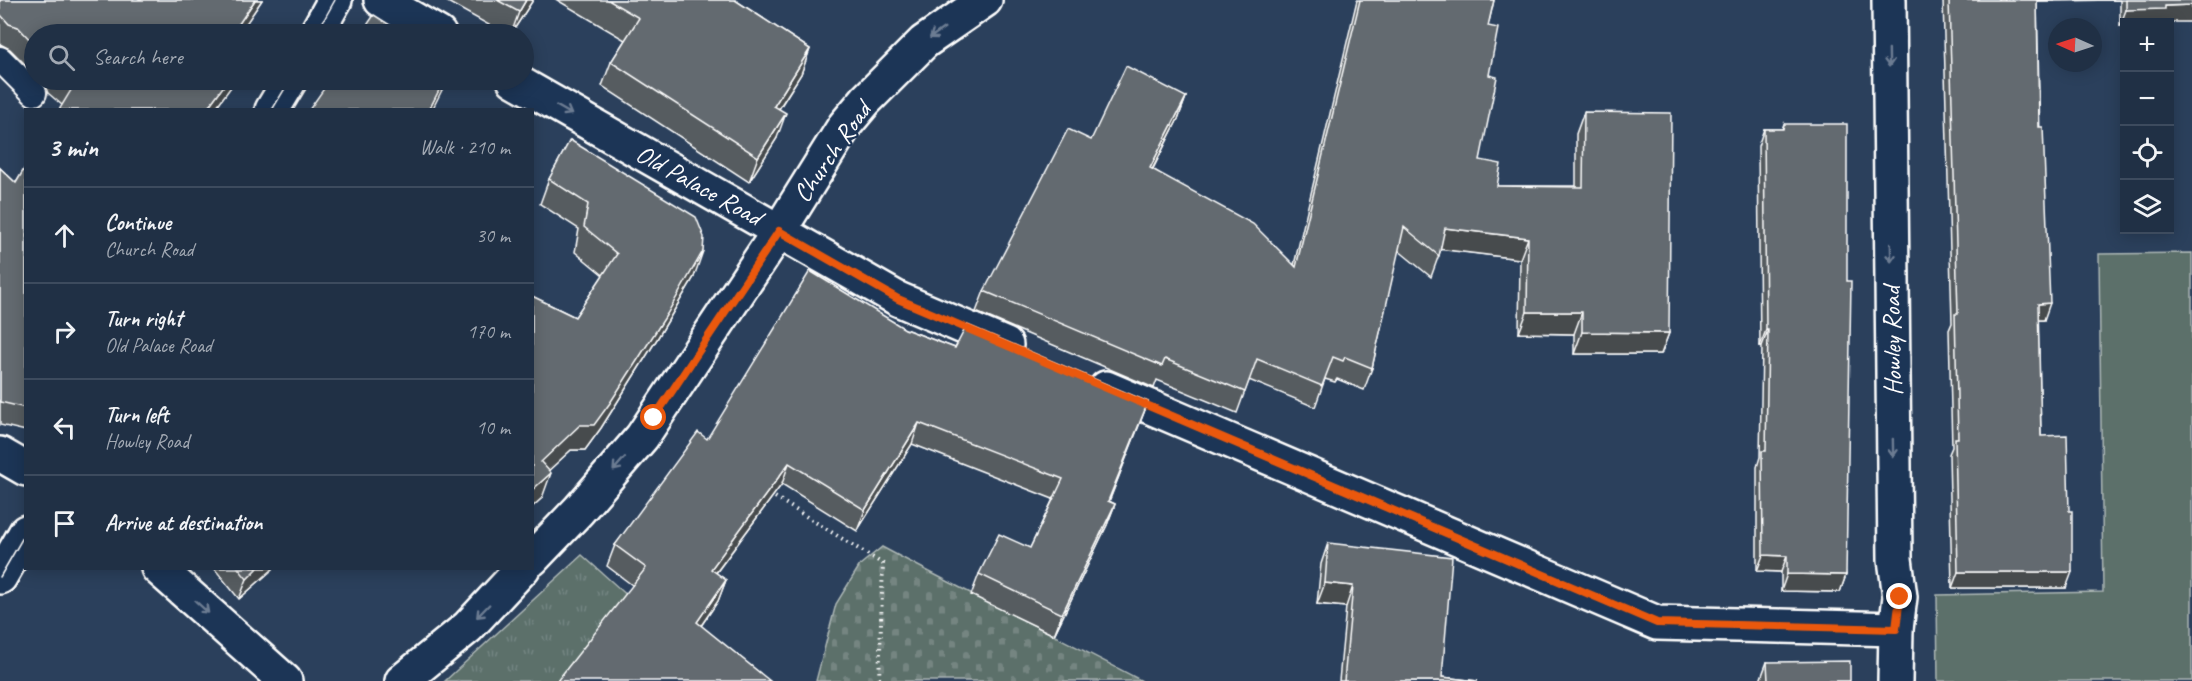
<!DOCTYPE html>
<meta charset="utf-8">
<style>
body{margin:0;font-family:Caveat,sans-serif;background:#2d3c50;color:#f1f3f6}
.controls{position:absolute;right:18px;top:18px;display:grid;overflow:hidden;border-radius:0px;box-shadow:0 3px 15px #0003}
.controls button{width:54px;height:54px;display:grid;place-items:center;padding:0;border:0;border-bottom:2px solid #3d4b5e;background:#203045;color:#f1f3f6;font:30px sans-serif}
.compass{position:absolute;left:2048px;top:18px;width:54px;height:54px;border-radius:50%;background:#203045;box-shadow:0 3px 15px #0003;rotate:273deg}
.stop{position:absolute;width:18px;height:18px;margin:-14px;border:4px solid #ea580c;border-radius:50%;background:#fff}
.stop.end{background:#ea580c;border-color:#fff;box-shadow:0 2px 6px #0008}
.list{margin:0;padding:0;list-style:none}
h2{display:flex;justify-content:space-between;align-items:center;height:78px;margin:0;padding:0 24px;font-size:26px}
h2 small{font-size:20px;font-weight:400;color:#a2a9b3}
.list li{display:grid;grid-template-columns:39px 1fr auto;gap:18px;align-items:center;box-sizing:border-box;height:96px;padding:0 24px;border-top:2px solid #3d4b5e}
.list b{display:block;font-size:22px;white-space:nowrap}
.list p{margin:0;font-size:20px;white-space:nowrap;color:#a2a9b3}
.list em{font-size:20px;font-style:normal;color:#a2a9b3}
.icon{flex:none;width:33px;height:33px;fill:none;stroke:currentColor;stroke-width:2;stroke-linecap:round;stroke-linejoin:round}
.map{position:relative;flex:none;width:2192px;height:681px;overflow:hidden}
.search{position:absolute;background:#203045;box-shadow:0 3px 15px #0003;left:24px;top:24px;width:510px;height:66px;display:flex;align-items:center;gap:15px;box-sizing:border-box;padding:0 21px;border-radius:33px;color:#a2a9b3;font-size:22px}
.panel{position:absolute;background:#203045;box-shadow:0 3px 15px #0003;left:24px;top:108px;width:510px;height:462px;border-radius:0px}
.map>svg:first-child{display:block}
.grass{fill:url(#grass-tufts);stroke:#adb7b5;stroke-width:1.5}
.cemetery{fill:url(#cemetery-stones);stroke:#adb7b5;stroke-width:1.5}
.pitch{fill:#5b6f6b;stroke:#adb7b5;stroke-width:1.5}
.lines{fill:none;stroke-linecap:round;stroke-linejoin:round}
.service-casing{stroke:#fff;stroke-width:28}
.pedestrian-casing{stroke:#fff;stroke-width:38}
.minor-casing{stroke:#fff;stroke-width:38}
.tertiary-casing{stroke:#fff;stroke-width:38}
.path{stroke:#fff;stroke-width:4;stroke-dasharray:1.5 4.5;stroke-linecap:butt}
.service{stroke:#1d3557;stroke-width:24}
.pedestrian{stroke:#1d3557;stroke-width:33}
.minor{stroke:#1d3557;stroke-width:33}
.tertiary{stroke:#1d3557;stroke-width:33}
.tram{stroke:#fff;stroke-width:1.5}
.wall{fill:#565c60;stroke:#fff;stroke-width:1.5}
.shaded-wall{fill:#464b4e;stroke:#fff;stroke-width:1.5}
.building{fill:#646b70;stroke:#fff;stroke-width:1.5}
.oneway{stroke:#6c7c92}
.route{stroke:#ea580c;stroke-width:8}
.labels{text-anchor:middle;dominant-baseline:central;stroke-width:4.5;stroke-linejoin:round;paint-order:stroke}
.street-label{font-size:26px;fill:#fff;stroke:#1d3557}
</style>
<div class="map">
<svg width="2192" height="681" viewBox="0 0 2192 681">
<defs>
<pattern id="grass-tufts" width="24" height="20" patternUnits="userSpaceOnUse" patternTransform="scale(1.5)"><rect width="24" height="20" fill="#5b6f6b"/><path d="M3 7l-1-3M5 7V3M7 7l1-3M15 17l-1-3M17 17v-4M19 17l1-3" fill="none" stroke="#748581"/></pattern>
<pattern id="cemetery-stones" width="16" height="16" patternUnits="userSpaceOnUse" patternTransform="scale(1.5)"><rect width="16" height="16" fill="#5b6f6b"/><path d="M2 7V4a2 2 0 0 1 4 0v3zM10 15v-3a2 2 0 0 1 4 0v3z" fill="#748581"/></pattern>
</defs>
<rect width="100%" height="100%" fill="#2b405c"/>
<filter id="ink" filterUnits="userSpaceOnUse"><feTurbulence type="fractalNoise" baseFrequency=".0167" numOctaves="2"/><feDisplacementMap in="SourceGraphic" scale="12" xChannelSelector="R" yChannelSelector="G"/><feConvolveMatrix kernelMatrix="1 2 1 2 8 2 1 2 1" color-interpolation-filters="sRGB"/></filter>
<g filter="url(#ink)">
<polygon class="grass" points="582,555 630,598 566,681 445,681"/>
<path class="cemetery" d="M882,547C968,593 1055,635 1142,681H816L836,604L860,565Z"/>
<polygon class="pitch" points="2192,253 2192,681 1938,681 1937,595 2103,592 2099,254"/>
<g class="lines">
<defs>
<polyline id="service" points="0,59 34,93"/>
<g id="pedestrian">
<polyline points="316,34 335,0"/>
<polyline points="272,110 290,80"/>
<polyline points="0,577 26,532"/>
</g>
<g id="minor">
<polyline points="381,0 439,34"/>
<polyline points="1889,0 1895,559 1900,597 1896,629 1895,681"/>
<polyline points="514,80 898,299 1006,345"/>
<polyline points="1106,388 1657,623 1896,629"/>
<polyline points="532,559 579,510 642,437 779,231 845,125 866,100 924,42 985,0"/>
<polyline points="402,681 468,627 523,568"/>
</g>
<g id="tertiary">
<polyline points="0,454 26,469"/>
<polyline points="158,568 285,681"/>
</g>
</defs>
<use href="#service" class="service-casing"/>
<use href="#pedestrian" class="pedestrian-casing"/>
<use href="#minor" class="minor-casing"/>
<use href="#tertiary" class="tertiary-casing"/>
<polyline class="path" points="770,494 883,564 879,681"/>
<use href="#service" class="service"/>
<use href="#pedestrian" class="pedestrian"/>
<use href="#minor" class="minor"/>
<use href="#tertiary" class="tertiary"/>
<g class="tram">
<polyline points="316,34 335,0"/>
<polyline points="272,110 290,80"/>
<polyline points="0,577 26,532"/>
</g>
</g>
<g class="wall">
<polygon points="0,0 262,0 239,34 34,34 34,73 10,49 0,44"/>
<polygon points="444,0 533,0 511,34 505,34"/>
<polygon points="557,0 735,0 810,49 801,74 779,109 777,138 749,182 602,86 611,62 625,40"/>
<polygon points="1357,0 1494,0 1488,26 1489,75 1480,160 1497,186 1576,186 1576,134 1584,112 1669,333 1661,354 1574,354 1574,334 1519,333 1520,259 1441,249 1431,277 1398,250 1372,368 1364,390 1337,379 1335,382 1325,379 1315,407 1249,380 1237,413 1157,380 1154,388 976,312 984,291 1091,140 1186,97 1178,119 1153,169 1294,265"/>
<polygon points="1943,0 2192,0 2160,22 2120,26 2120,0 2037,1 2044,320 2038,320 2041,436 2066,588 1952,588 1949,454 1952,447 1949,330 1952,323"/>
<polygon points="41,80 236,80 214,110 62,105 48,93 44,83"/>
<polygon points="1784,124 1846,575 1840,592 1781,591 1781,572 1757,571 1757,467 1760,457 1762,346 1760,346 1758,146 1764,129 1782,129"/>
<polygon points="570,140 694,277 657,339 601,428 585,450 571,450 549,470 542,498 532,507 532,296 575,317 603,275 575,252 579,229 540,204 549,179"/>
<polygon points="26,166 26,431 0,425 0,168 16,183"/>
<polygon points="905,329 955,348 1148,402 1109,501 1115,504 1107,525 1054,635 971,595 979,574 1030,548 1053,499 912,444 857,531 782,484 716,573 726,580 718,601 701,626 632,585 607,566 615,545 707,439"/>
<polygon points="1328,543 1442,677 1478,681 1339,681 1346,607 1317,604 1321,564"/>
<polygon points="214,568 274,568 239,599"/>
<polygon points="1767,662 1850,681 1761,681 1761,678"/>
</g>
<g class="shaded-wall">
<polygon points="255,0 262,0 239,34 232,34"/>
<polygon points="526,0 533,0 511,34 519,12"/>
<polygon points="2030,0 2120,0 2030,1"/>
<polygon points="2192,5 2192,22 2124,22 2124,26 2120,26 2126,10 2165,6"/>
<polygon points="810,49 801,74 765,130 774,106"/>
<polygon points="228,80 236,80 214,110 206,110"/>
<polygon points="444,80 446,80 444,86 432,110 429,110"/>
<polygon points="1186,97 1178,119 1142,189 1150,168"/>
<polygon points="786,113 777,138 749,182 758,157"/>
<polygon points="1445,228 1528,238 1520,259 1438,249"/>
<polygon points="703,251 694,277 657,339 601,428 585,450 571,450 532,486 541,462"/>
<polygon points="2050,303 2044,320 2032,320 2038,304"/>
<polygon points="1527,312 1582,312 1574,334 1519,333"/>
<polygon points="1766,330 1768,330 1762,346 1760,346"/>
<polygon points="1582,332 1669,333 1661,354 1574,354"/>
<polygon points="1148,402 1140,423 1101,522 1108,501"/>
<polygon points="919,423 912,444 857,531 865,510"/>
<polygon points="789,463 782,484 703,590 711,569"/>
<polygon points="551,473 542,498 532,507 532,490"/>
<polygon points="1115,504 1107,525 1054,635 1062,614"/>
<polygon points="1763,555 1787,556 1781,572 1757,571"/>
<polygon points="258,568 274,568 239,599 247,579"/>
<polygon points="1958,572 2072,572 2066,588 1952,588"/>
<polygon points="1787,574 1846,575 1840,592 1781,591"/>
<polygon points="726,580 718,601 689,643 697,622"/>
<polygon points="1325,583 1353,586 1346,607 1317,604"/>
</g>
<g class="building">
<polygon points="0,0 255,0 232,34 34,34 34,44 18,27 9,24 0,14"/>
<polygon points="497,0 526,0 519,12"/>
<polygon points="608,0 735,0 810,49 774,106 786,113 758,157 611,62 639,18"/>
<polygon points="1360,0 1494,0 1488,26 1498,28 1489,75 1497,77 1480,160 1501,164 1497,186 1583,187 1584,112 1671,113 1669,333 1582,332 1582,312 1527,312 1528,238 1445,228 1439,256 1404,227 1372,368 1345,357 1343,361 1333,357 1322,386 1257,359 1245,392 1165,359 1162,366 984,291 1068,129 1091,140 1126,66 1186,97 1150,168 1253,224 1296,267"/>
<polygon points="1949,0 2037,0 2039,127 2043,127 2050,303 2038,304 2041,436 2067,435 2069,511 2072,511 2072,572 1958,572 1955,438 1958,438 1955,314 1958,314"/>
<polygon points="2126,0 2192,0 2192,5 2165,6 2165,9 2126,10"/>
<polygon points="374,15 404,34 361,34"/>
<polygon points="65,80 228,80 206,110 59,110 73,87"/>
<polygon points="330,80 444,80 429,110 309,110"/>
<polygon points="1784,124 1847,124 1847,281 1851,281 1846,575 1787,574 1787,556 1763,555 1762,451 1766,451 1768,330 1766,330 1764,129 1783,129"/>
<polygon points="570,140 696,217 704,237 703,251 667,314 610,403 594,425 580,425 541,462 551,473 532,490 532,296 575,317 617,254 584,227 588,204 549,179"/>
<polygon points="26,166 26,408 0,402 0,168 16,183"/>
<polygon points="810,271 905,329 955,348 967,325 1148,402 1108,501 1115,504 1062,614 979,574 999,534 1030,548 1063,479 919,423 865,510 789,463 711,569 726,580 697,622 770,681 557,681 646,568 615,545 698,432 707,439"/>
<polygon points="1328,543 1452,557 1442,677 1478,681 1344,681 1353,586 1325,583"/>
<polygon points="238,568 258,568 247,579"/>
<polygon points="1850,661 1850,681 1768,681 1767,662"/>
</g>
<defs><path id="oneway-shaft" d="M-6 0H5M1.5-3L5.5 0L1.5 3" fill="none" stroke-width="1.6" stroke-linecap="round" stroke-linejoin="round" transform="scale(1.5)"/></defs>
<g class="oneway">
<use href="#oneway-shaft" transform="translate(937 33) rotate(145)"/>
<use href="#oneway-shaft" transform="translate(1889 58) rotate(89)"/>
<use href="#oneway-shaft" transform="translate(564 110) rotate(30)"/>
<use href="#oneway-shaft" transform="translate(1891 253) rotate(89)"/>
<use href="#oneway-shaft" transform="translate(1893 448) rotate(89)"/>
<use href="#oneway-shaft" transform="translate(619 464) rotate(131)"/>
<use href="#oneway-shaft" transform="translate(202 607) rotate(42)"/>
<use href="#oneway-shaft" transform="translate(483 611) rotate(134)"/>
</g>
</g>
<g class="lines" filter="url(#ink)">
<polyline class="route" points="654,418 779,231 898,299 1657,623 1896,629 1900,597"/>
</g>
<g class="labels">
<g class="street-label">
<text transform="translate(832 152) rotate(-55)">Church Road</text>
<text transform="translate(699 185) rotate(29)">Old Palace Road</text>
<text transform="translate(1892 341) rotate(-91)">Howley Road</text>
</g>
</g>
</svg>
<div class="controls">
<button>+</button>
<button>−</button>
<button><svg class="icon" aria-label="locate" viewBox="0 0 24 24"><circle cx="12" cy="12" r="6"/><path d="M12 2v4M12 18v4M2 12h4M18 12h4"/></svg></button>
<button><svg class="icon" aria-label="layers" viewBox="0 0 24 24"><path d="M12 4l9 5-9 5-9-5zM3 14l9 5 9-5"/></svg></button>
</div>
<svg class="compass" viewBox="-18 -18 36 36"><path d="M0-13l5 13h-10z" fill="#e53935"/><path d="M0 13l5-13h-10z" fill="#a2a9b3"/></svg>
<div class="stop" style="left:654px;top:418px"></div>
<div class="stop end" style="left:1900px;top:597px"></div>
<div class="search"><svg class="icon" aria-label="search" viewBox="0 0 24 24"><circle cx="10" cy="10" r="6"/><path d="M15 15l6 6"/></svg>Search here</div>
<section class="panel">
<h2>3 min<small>Walk · 210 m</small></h2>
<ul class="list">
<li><svg class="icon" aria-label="ahead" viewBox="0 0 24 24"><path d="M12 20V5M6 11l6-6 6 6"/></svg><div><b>Continue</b><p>Church Road</p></div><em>30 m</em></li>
<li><svg class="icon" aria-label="right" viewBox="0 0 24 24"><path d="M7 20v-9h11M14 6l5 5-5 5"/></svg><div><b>Turn right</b><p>Old Palace Road</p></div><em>170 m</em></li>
<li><svg class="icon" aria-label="left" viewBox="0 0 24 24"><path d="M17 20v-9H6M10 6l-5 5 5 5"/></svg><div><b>Turn left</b><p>Howley Road</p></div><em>10 m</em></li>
<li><svg class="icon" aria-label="arrive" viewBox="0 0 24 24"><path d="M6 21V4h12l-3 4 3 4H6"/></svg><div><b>Arrive at destination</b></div></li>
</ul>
</section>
</div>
